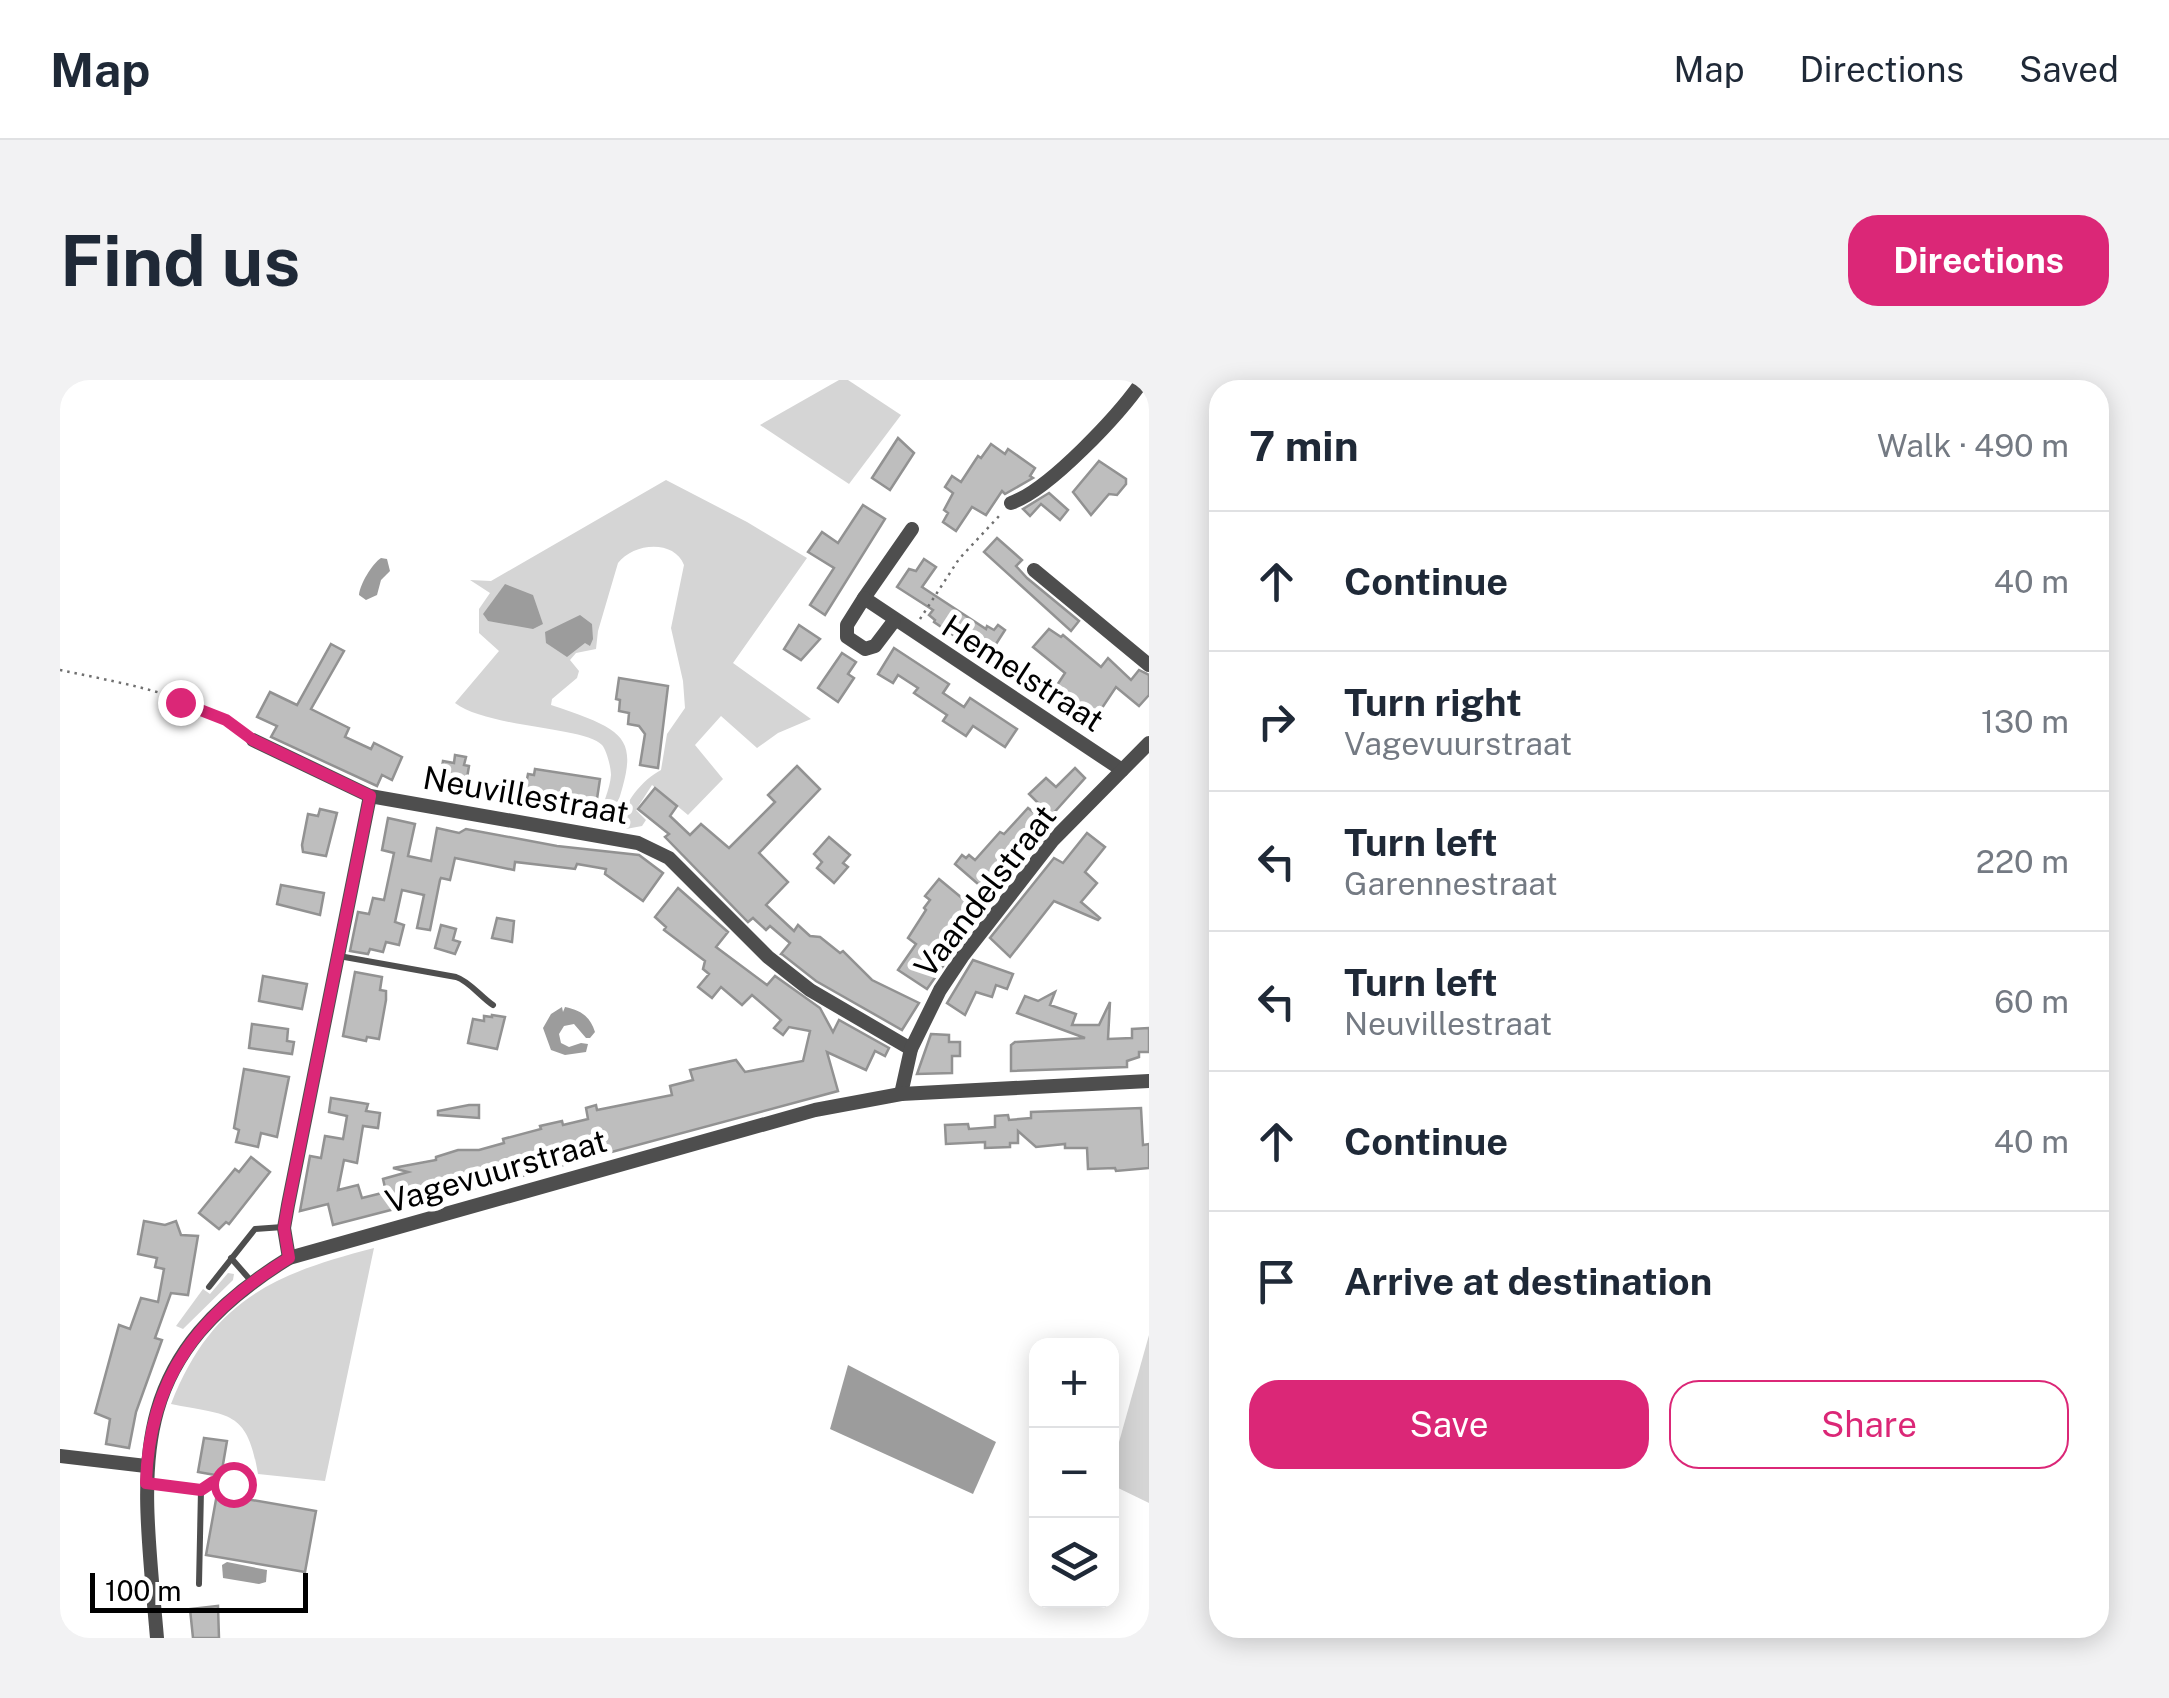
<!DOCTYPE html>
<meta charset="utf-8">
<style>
body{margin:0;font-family:"Public Sans",sans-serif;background:#f2f2f3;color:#1f2937}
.controls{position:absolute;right:30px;bottom:30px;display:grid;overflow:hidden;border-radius:20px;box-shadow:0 5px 25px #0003}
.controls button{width:90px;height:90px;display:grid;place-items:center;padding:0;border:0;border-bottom:2px solid #e0e1e3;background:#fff;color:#1f2937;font:50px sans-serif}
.scale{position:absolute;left:30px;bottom:25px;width:218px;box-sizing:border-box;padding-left:10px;border:5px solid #000;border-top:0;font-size:28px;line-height:35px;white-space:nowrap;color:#000;-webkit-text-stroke:8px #fff;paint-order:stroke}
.stop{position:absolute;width:30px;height:30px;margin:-22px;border:8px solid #db2777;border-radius:50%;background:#fff}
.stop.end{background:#db2777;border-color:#fff;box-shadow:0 2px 10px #0008}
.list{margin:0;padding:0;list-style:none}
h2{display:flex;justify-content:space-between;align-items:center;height:130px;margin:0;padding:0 40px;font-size:42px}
h2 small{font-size:32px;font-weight:400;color:#747a83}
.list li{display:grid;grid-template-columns:65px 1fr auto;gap:30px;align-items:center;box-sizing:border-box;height:140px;padding:0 40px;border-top:2px solid #e0e1e3}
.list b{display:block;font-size:38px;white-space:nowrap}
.list p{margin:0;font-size:32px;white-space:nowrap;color:#747a83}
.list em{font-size:32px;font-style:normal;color:#747a83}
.actions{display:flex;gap:20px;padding:30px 40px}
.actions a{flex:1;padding:22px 0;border:2px solid #db2777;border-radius:30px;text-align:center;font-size:35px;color:#db2777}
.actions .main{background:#db2777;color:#fff}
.icon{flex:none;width:55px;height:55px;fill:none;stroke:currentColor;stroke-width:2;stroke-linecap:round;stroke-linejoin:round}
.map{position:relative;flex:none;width:1089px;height:1258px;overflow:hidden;border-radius:30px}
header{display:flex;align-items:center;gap:60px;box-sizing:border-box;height:140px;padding:0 50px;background:#fff;border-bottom:2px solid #e0e1e3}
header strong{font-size:48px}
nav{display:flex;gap:55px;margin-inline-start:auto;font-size:35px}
.intro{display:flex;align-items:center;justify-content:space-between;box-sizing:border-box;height:240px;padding:0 60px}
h1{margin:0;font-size:70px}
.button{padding:25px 45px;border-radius:30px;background:#db2777;color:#fff;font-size:35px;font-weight:700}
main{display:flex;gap:60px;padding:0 60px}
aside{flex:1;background:#fff;border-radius:30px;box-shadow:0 5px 25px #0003}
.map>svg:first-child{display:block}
.green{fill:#d5d5d5}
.water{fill:#9c9c9c}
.building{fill:#bebebe;stroke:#929292;stroke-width:2.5}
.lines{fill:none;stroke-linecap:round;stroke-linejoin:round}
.path{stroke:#707070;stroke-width:2.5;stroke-dasharray:2.5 5;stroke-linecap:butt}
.service{stroke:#4e4e4e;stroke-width:6}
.minor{stroke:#4e4e4e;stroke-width:14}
.route{stroke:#db2777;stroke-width:12}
.labels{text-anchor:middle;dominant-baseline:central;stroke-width:10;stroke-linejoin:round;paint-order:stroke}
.street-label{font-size:32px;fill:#000;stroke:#fff}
</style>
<header>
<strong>Map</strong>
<nav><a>Map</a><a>Directions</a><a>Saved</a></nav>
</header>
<div class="intro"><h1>Find us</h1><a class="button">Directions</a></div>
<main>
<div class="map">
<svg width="1089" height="1258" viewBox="0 0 1089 1258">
<rect width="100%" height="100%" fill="#fff"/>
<g class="green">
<polygon points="779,0 788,0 841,35 789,104 700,45"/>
<path d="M606,100L687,142L747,178L673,283L751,339L718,353L697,368L661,336L635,365L663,399L628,435L592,405L576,430L586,440L582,446L566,449L561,446C561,425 583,399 601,390L607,354L625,328L623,301L611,248L624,185C614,159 573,163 558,183L538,251L536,269L516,273L510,280L519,291L517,298L492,319L491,325C576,353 580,360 551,443L538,440C542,426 550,409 551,395C551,388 547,371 542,365C526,347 428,348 395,323L439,271L419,253V229L430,213L410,200L431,201Z"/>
<path d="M314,868L265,1101L198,1094C187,1029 169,1036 111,1024C151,921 213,894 314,868Z"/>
<polygon points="168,893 174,894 173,900 123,949 116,946 143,909 150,914"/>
<polygon points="1089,955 1089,1123 1052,1105 1052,1087"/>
</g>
<g class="water">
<path d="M321,178L327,179L330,191L321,200L317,215L306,220L299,215C300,204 312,184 321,178Z"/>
<polygon points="445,204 473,215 483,244 473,249 428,241 423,234"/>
<polygon points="520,235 532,244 533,259 530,266 525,263 507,277 486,263 485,252"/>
<path d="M502,627L503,632L505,627C520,630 530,636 535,652L530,658H526L514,644L504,646L499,654L501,663L509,667L521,663L528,664L526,672L505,675L491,670L483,648L491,634Z"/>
<polygon points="788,985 936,1062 913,1114 770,1049"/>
<polygon points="167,1182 207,1190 206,1202 199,1204 163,1198 162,1185"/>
</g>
<g class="building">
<polygon points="838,58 854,73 830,110 812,98"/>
<polygon points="931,64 945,74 948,69 975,88 970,96 973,98 945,114 942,111 926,135 912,127 896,151 883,142 888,133 884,130 893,113 885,107 892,96 901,102 918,76 921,78"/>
<polygon points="1039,81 1066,99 1066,104 1057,115 1049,114 1031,135 1013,112"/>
<polygon points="989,113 1008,130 1000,140 981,124 970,136 963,129"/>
<polygon points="803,125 825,139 765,235 750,225 774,188 748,172 762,152 778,163"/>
<polygon points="937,158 962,180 956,186 967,198 1019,241 1011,251 924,172"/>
<polygon points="864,179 876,187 862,207 926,249 927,246 934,250 938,245 945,250 927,278 874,242 875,240 869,235 873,230 837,207 849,189 856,191"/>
<polygon points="739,245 760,259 741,280 724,269"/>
<polygon points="989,249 1001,257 1003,255 1041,287 1048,278 1071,300 1079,290 1089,295 1089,315 1079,326 1056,307 1034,340 1025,342 1015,336 990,316 1005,293 973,267"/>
<polygon points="271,264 284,271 251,329 289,348 285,357 311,369 314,363 342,377 332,400 322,395 317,406 211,357 217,346 197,337 210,312 237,325"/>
<polygon points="834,268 889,304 883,313 904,327 910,318 957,349 945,367 913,346 906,356 883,341 887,335 854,313 858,308 838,295 833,303 818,294"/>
<polygon points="782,273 796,282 788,294 794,298 778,322 758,308"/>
<polygon points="559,298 608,306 598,388 580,385 585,354 579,346 568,344 569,333 559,331 560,320 556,319"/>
<polygon points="395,375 406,377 404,385 409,386 405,410 379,406 383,381 394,383"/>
<polygon points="737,386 760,409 699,473 728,502 706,525 734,551 738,545 750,556 760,557 780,573 783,571 812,600 859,623 842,650 756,601 723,575 721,574 730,563 710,546 706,550 693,538 688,542 605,457 609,454 578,429 595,408 617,426 610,436 630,455 641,444 669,468 715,422 708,415"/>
<polygon points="1015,388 1025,398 991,436 969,414 986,398 996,407"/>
<polygon points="475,389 540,399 535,432 520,430 521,423 495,418 487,418 486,424 470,422 471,415 464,414 468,394 474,395"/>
<polygon points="968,428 992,446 933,517 895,484 902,475 906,478 909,475 915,480 940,452 944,454"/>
<polygon points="260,429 277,433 266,476 243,472 242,465 248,434 258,436"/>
<polygon points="328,438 355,444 348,476 371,481 377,448 399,453 406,449 497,466 579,475 603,493 583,521 545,494 546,489 517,484 515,489 455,482 454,490 395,478 390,500 381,498 380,500 370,550 357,548 364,515 342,510 335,542 344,545 339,565 326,562 323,572 310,569 308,574 290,571 298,532 309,534 313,518 324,520 334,473 322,470"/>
<polygon points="1027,453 1045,467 1025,492 1037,503 1021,522 1040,538 1038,540 994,521 950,577 930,558 994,478 1003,483"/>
<polygon points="769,457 790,475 783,483 788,487 774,503 757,488 762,482 754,474"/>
<polygon points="879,499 920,533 867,609 838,590 856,564 848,558 866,530 864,528 870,520 865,516"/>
<polygon points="221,505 264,513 260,535 217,524"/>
<polygon points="618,508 668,552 656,567 707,605 715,596 760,628 773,652 779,640 829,668 825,676 815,671 806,690 767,672 778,711 466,795 273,845 268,824 240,831 250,776 261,778 265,756 283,759 287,736 269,732 271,718 308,724 306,731 320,733 318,748 303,746 297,783 284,780 278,810 298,805 302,818 326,812 323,799 348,792 333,788 376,780 376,777 398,770 419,770 444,763 443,759 481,749 480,746 502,741 503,745 528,739 526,728 536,725 537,730 612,715 610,706 633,700 630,690 676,680 685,692 743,681 750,651 729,647 723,655 714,648 721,640 692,615 682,625 661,607 652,618 638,607 649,594 643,589 645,581 604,550 606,547 595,537"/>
<polygon points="437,538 454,541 452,562 432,558"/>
<polygon points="381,545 396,549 393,560 400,562 395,574 375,568"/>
<polygon points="913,580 953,594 947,609 936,605 932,617 916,612 905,635 887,623"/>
<polygon points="295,592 322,597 320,610 326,611 326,620 319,659 307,657 306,661 283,656"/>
<polygon points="203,596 247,604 242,629 199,621"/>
<polygon points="995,612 990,625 1016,634 1012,645 1039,645 1050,622 1048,659 1072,658 1072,649 1089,648 1089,672 1079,672 1079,677 1067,681 1067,687 951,691 951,665 955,662 1025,658 957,633 965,616 978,621"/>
<polygon points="432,635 445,637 437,669 408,663 413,639 424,641 424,636 432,637"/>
<polygon points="192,644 228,649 227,661 234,662 232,674 189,668"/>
<polygon points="871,654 889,655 889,662 900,662 900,676 892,676 892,693 857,694"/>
<polygon points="184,689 229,697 217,757 201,753 198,767 176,762 179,750 174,748"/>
<polygon points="409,725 419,725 419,738 378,735 378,731"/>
<polygon points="1081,728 1083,765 1089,764 1089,788 1056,791 1055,788 1028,789 1027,768 1005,768 1005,764 976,767 958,751 958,763 950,763 950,767 925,768 925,762 886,764 885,745 908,744 909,749 935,747 935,736 948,735 949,740 971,738 971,732"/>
<polygon points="191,777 210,792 169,844 166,842 159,849 139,833 175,789 179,792"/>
<polygon points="84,841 105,845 116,841 121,855 138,856 128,915 111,913 95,958 102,960 76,1032 69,1068 46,1064 50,1039 35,1033 59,945 70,949 81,918 98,922 104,889 95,887 97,878 78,874"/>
<polygon points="144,1058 167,1061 161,1096 138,1092"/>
<polygon points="157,1114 256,1131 245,1192 146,1175"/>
<polygon points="158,1226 159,1258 133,1258 130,1229"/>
</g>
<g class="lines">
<g class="path">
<polyline points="860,239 899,179 940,135"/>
<path d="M0,290C61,303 131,314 183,350"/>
</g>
<g class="service">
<path d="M279,576L396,597C409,601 421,617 433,625"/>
<polyline points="171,878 192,902"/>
<polyline points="149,907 195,849 223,847"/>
<polyline points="87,1103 141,1110 153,1102 193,1105"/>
<polyline points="139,1204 141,1110"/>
</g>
<g class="minor">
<path d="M951,123C989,110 1060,34 1083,0"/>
<polyline points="852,149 804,218 1062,390"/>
<polyline points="974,190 1089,285"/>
<polyline points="804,218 787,245 787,257 805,269 815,266 834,241"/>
<polyline points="193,360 310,416 578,463 609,478 708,577 750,610 851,669"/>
<polyline points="841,714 851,669 880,610 902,577 993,460 1089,363"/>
<polyline points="229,878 224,848 228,825 310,416"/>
<polyline points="0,1076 86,1086"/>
<path d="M97,1258C82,1084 61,982 229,878L755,730L841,714L1089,701"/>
</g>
</g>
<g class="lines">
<path class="route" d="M120,322L166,340L193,360L310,416L228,825L224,848L229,878C141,932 89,996 86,1103L141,1110L153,1102L173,1104"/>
</g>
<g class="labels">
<g class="street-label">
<text transform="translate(963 293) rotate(33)">Hemelstraat</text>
<text transform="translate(466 415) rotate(10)">Neuvillestraat</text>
<text transform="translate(925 511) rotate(-52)">Vaandelstraat</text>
<text transform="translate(436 791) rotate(-16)">Vagevuurstraat</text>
</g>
</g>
</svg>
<div class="controls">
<button>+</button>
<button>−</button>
<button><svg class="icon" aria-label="layers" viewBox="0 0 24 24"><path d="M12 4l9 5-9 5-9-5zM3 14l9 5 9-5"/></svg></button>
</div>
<div class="scale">100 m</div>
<div class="stop" style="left:173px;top:1104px"></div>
<div class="stop end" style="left:120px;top:322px"></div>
</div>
<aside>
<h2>7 min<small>Walk · 490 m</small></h2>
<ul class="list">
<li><svg class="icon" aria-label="ahead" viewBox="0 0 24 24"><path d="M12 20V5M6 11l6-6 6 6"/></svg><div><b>Continue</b></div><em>40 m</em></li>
<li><svg class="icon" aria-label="right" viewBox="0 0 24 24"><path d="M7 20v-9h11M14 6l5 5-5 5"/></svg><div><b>Turn right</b><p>Vagevuurstraat</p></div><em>130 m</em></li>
<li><svg class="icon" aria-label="left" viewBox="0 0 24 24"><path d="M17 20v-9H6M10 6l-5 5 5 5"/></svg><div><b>Turn left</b><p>Garennestraat</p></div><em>220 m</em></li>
<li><svg class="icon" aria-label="left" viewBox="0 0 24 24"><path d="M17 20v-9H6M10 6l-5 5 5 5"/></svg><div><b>Turn left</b><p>Neuvillestraat</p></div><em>60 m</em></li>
<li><svg class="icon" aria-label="ahead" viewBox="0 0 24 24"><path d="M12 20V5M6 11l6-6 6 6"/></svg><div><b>Continue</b></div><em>40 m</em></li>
<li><svg class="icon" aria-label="arrive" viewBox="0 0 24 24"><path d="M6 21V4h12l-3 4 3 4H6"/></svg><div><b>Arrive at destination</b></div></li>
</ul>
<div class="actions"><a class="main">Save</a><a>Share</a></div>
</aside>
</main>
